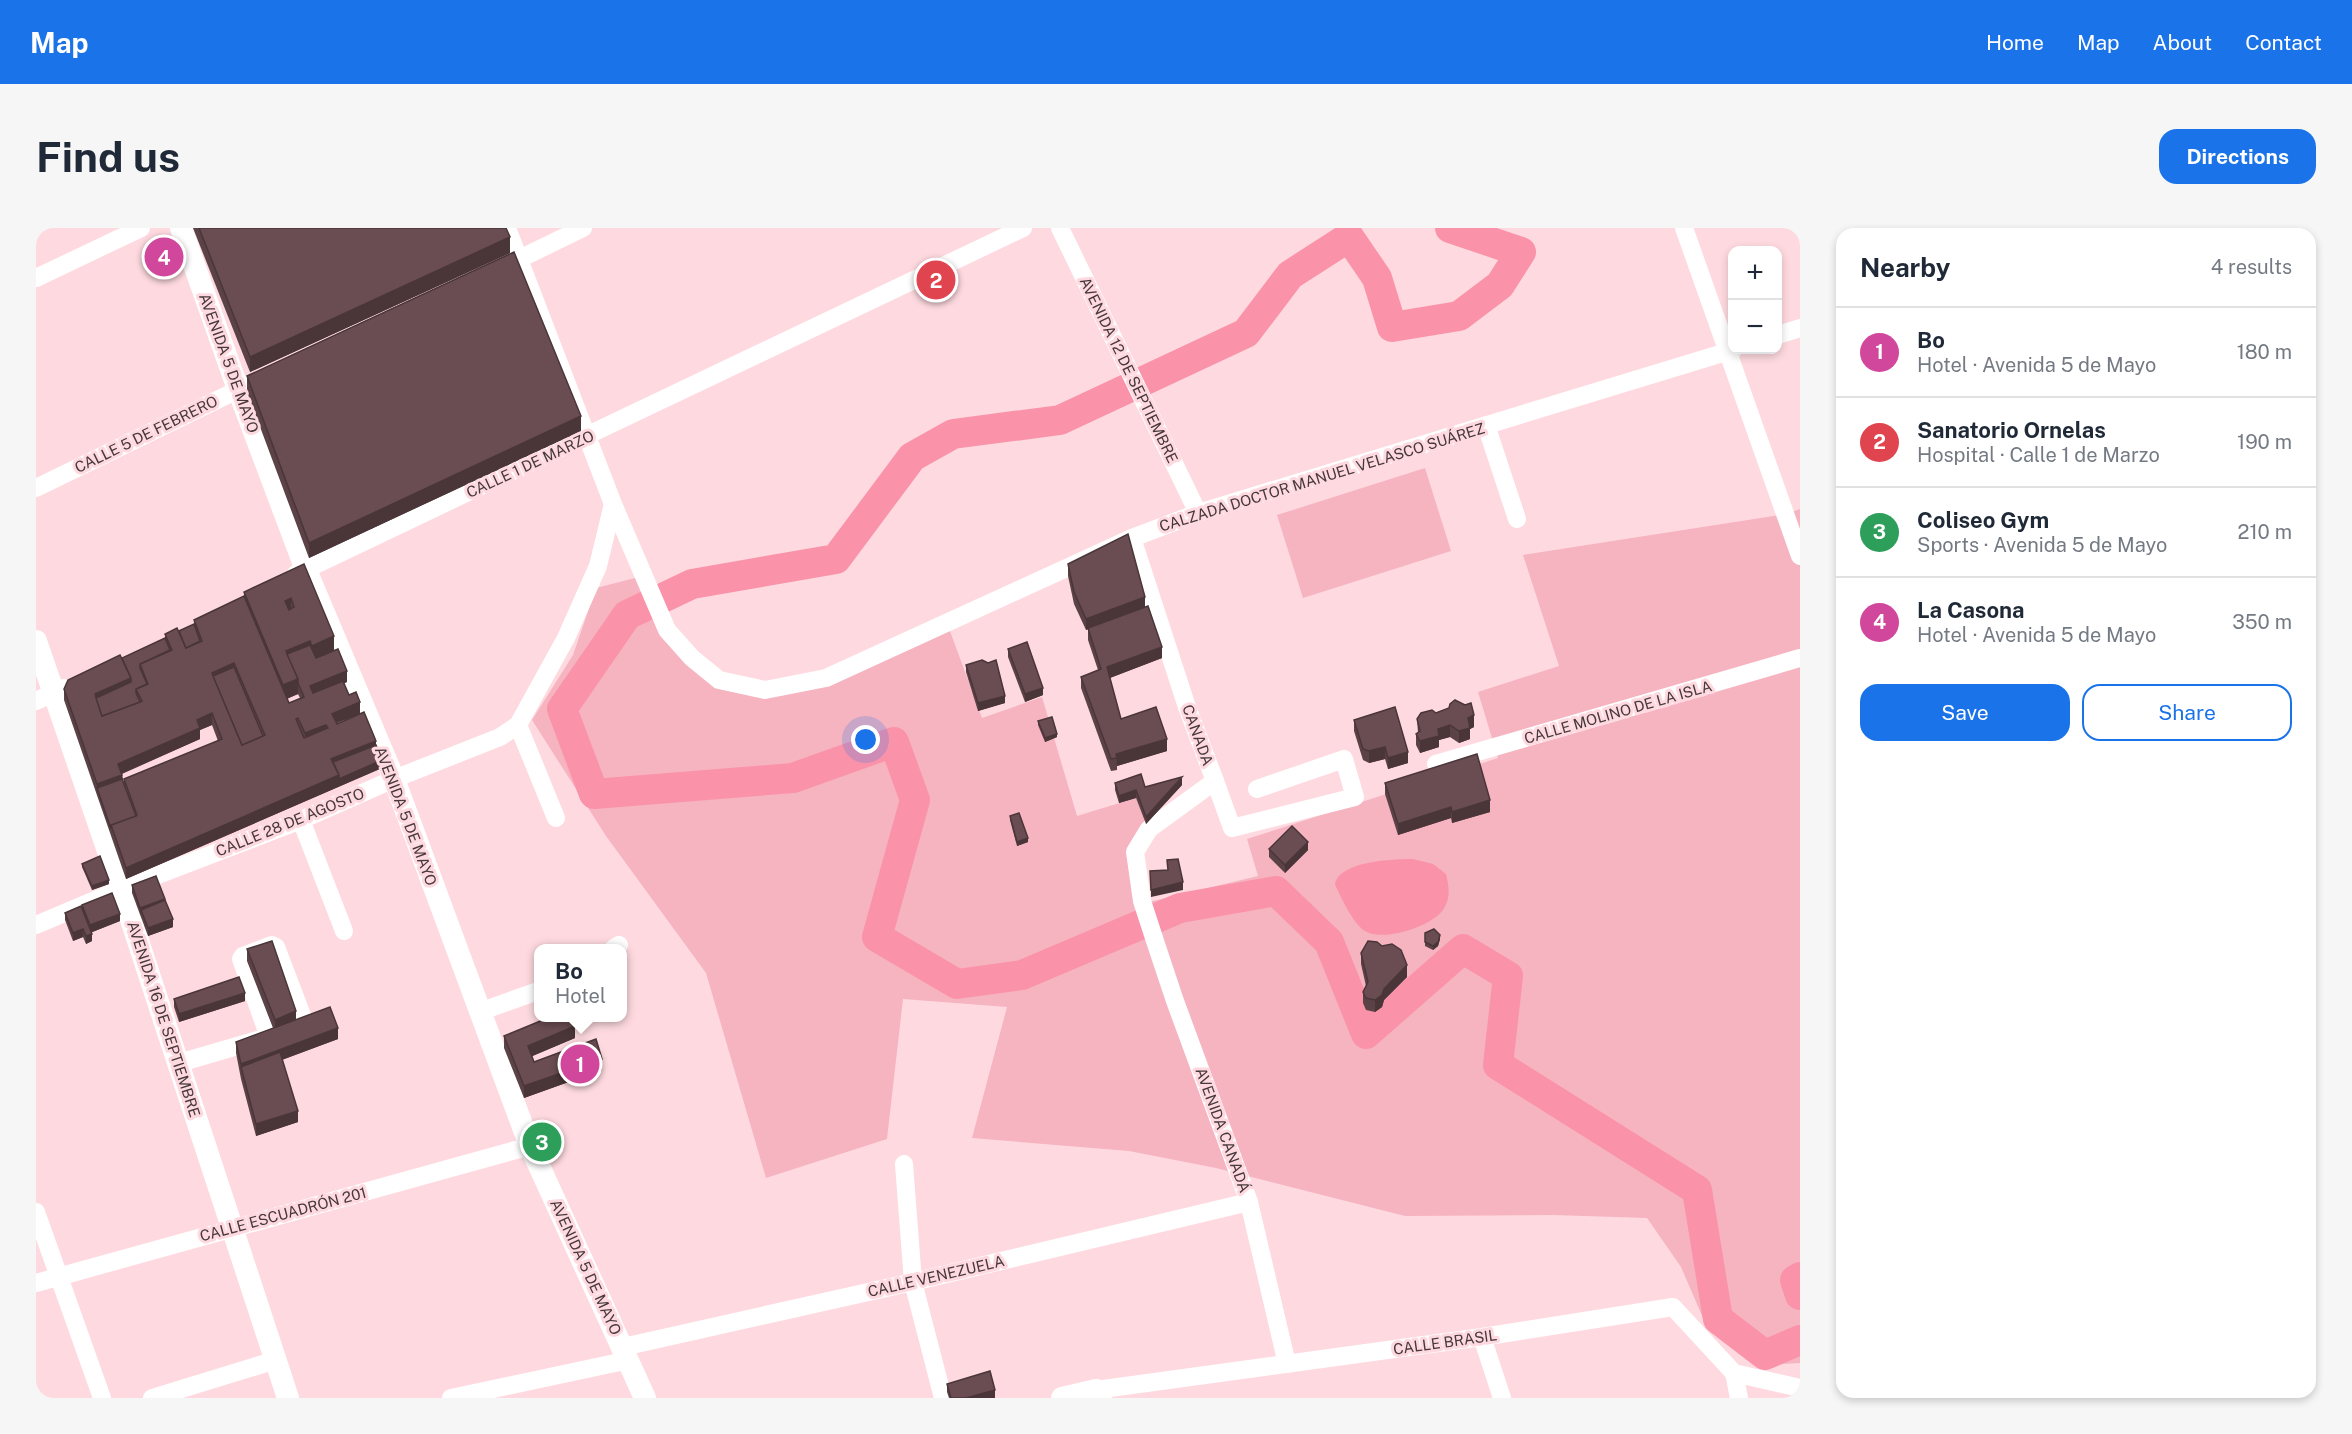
<!DOCTYPE html>
<meta charset="utf-8">
<style>
body{margin:0;font-family:"Public Sans",sans-serif;background:#f6f6f7;color:#1f2937}
.controls{position:absolute;right:18px;top:18px;display:grid;overflow:hidden;border-radius:12px;box-shadow:0 3px 9px #0003}
.controls button{width:54px;height:54px;display:grid;place-items:center;padding:0;border:0;border-bottom:2px solid #e0e1e3;background:#fff;color:#1f2937;font:30px sans-serif}
.you{position:absolute;left:830px;top:512px;width:21px;height:21px;margin:-15px;border:4px solid #fff;border-radius:50%;background:#1a73e8;box-shadow:0 0 0 9px #1a73e833}
.badge{display:grid;place-items:center;width:39px;height:39px;border-radius:50%;background:#1a73e8;color:#fff;font-size:20px;font-weight:700}
.pin{position:absolute;translate:-50% -50%;border:3px solid #fff;box-shadow:0 2px 6px #0006}
.popup{position:absolute;left:498px;top:716px;width:93px;height:78px;box-sizing:border-box;display:grid;place-content:center;border-radius:12px;background:#fff;filter:drop-shadow(0 2px 4px #0005);font-size:20px;white-space:nowrap;color:#747a83}
.popup b{font-size:22px;color:#1f2937}
.popup::after{content:'';position:absolute;left:50%;top:100%;margin-left:-12px;border:12px solid transparent;border-top-color:#fff}
.list{margin:0;padding:0;list-style:none}
h2{display:flex;justify-content:space-between;align-items:center;height:78px;margin:0;padding:0 24px;font-size:26px}
h2 small{font-size:20px;font-weight:400;color:#747a83}
.list li{display:grid;grid-template-columns:39px 1fr auto;gap:18px;align-items:center;box-sizing:border-box;height:90px;padding:0 24px;border-top:2px solid #e0e1e3}
.list b{display:block;font-size:22px;white-space:nowrap}
.list p{margin:0;font-size:20px;white-space:nowrap;color:#747a83}
.list em{font-size:20px;font-style:normal;color:#747a83}
.actions{display:flex;gap:12px;padding:18px 24px}
.actions a{flex:1;padding:14px 0;border:2px solid #1a73e8;border-radius:18px;text-align:center;font-size:21px;color:#1a73e8}
.actions .main{background:#1a73e8;color:#fff}
.map{position:relative;flex:none;width:1764px;height:1170px;overflow:hidden;border-radius:18px}
header{display:flex;align-items:center;gap:36px;box-sizing:border-box;height:84px;padding:0 30px;background:#1a73e8;color:#fff}
header strong{font-size:28px}
nav{display:flex;gap:33px;margin-inline-start:auto;font-size:21px}
.intro{display:flex;align-items:center;justify-content:space-between;box-sizing:border-box;height:144px;padding:0 36px}
h1{margin:0;font-size:42px}
.button{padding:15px 27px;border-radius:18px;background:#1a73e8;color:#fff;font-size:21px;font-weight:700}
main{display:flex;gap:36px;padding:0 36px}
aside{flex:1;background:#fff;border-radius:18px;box-shadow:0 3px 9px #0003}
.map>svg:first-child{display:block}
.green{fill:#f6b3c0}
.water{fill:#fa93aa}
.lines{fill:none;stroke-linecap:round;stroke-linejoin:round}
.river{stroke:#fa93aa;stroke-width:30}
.minor{stroke:#fff;stroke-width:18}
.major{stroke:#fff;stroke-width:22}
.wall{fill:#5b4247;fill-rule:evenodd}
.shaded-wall{fill:#4a3639}
.building{fill:#6a4d52;stroke:#4a3639;stroke-width:1.5;fill-rule:evenodd}
.labels{text-anchor:middle;dominant-baseline:central;stroke-width:6;stroke-linejoin:round;paint-order:stroke}
.street-label{font-size:15px;fill:#46383b;stroke:#fedae0}
</style>
<header>
<strong>Map</strong>
<nav><a>Home</a><a>Map</a><a>About</a><a>Contact</a></nav>
</header>
<div class="intro"><h1>Find us</h1><a class="button">Directions</a></div>
<main>
<div class="map">
<svg width="1764" height="1170" viewBox="0 0 1764 1170">
<rect width="100%" height="100%" fill="#fedae0"/>
<g class="green">
<polygon points="1389,240 1415,323 1267,370 1241,287"/>
<polygon points="1764,281 1764,1135 1729,1137 1670,1097 1645,1039 1611,990 1517,987 1369,988 1180,940 1093,923 936,910 971,779 867,771 851,911 730,950 670,745 570,608 496,492 537,427 560,360 603,349 652,434 728,466 911,395 946,490 1006,469 1041,588 1100,570 1110,596 1100,677 1222,648 1211,611 1462,530 1442,464 1523,438 1487,327 1750,286"/>
</g>
<path class="water" d="M1377,631L1397,636L1410,646C1413,659 1415,670 1407,682C1395,699 1343,716 1326,701C1315,691 1307,673 1301,661L1299,656C1304,633 1357,631 1377,631Z"/>
<g class="lines">
<g class="river">
<polyline points="1414,0 1485,24 1464,57 1423,88 1356,99 1341,50 1313,9 1254,47 1210,105 1024,192 917,206 876,229 800,331 656,356 591,387 526,481 558,566 757,550 858,514 879,572 841,709 921,756 986,747 1144,680 1240,663 1293,714 1330,806 1427,721 1472,748 1462,837 1661,962 1682,1091 1729,1127 1764,1112"/>
<polyline points="1764,1049 1759,1052 1764,1067"/>
</g>
<g class="minor">
<polyline points="471,0 577,276 631,402 656,430 683,452 729,462 790,450 1096,310 1162,285 1697,122"/>
<polyline points="1024,0 1162,285"/>
<polyline points="1648,0 1764,328"/>
<polyline points="473,36 547,0"/>
<polyline points="0,50 105,0"/>
<polyline points="1742,107 1764,100"/>
<polyline points="1450,197 1481,291"/>
<polyline points="0,260 214,156"/>
<polyline points="1096,310 1151,479 1179,553 1113,601 1099,624 1106,673 1119,713 1139,773 1213,974 1251,1136"/>
<polyline points="260,346 987,0"/>
<polyline points="0,473 28,460"/>
<polyline points="482,497 520,590"/>
<polyline points="1400,536 1764,430"/>
<polyline points="1179,553 1196,600 1319,569 1308,531 1221,561"/>
<polyline points="265,592 308,703"/>
<polyline points="0,697 85,661 265,592 358,551 464,509 482,497 530,410 562,338 577,276"/>
<polyline points="578,720 583,717"/>
<polyline points="443,784 502,763"/>
<polyline points="233,809 205,731 207,728 236,717 240,719 267,790 266,797 251,802"/>
<polyline points="143,835 222,812"/>
<polyline points="868,936 877,1054 907,1170"/>
<polyline points="0,984 66,1170"/>
<polyline points="0,1055 494,918"/>
<polyline points="1446,1109 1466,1170"/>
<polyline points="587,1119 877,1054 1213,974"/>
<polyline points="1698,1145 1703,1170"/>
<polyline points="1060,1162 1446,1109 1637,1079 1698,1145 1764,1160"/>
<polyline points="116,1170 240,1132"/>
<polyline points="415,1170 593,1132"/>
</g>
<g class="major">
<polyline points="145,0 202,161 270,342 358,551 494,918 609,1170"/>
<polyline points="0,413 85,661 252,1170"/>
<polyline points="1026,1170 1060,1162 1065,1170"/>
</g>
</g>
<g class="wall">
<polygon points="157,0 470,0 474,25 214,144"/>
<polygon points="211,148 545,203 273,330 211,164"/>
<path d="M268,336L298,422L311,454L308,455L301,496L340,517L346,540L90,651L28,472V461L86,430L129,410V406L143,403L158,396V392L208,368V364ZM262,466L264,470L253,475L251,471ZM176,497L182,513L88,551V555L86,546L164,511V502Z"/>
<polygon points="1032,336 1109,379 1126,430 1074,450 1085,491 1131,523 1081,538 1081,542 1075,543 1045,460 1045,449 1062,442 1052,412 1052,401 1050,402 1038,376 1032,348"/>
<polygon points="972,421 1007,467 989,474 972,429"/>
<polygon points="930,437 969,475 942,483 930,444"/>
<polygon points="1413,480 1438,499 1434,501 1434,511 1423,515 1414,509 1403,512 1403,519 1384,525 1380,517 1380,506 1382,505 1381,491"/>
<polygon points="1318,492 1372,535 1352,541 1349,531 1333,535 1327,532 1318,503"/>
<polygon points="1002,493 1021,509 1009,514 1002,497"/>
<polygon points="1079,555 1109,559 1146,557 1110,596 1100,570 1083,575 1079,562"/>
<polygon points="1349,555 1454,584 1416,595 1415,590 1362,607 1349,566"/>
<polygon points="974,588 992,614 981,618 974,592"/>
<polygon points="1233,621 1272,622 1249,645 1233,629"/>
<polygon points="46,636 73,656 56,662 46,639"/>
<polygon points="96,657 129,672 137,699 112,708 96,665"/>
<polygon points="46,677 84,693 56,704 56,713 50,716 47,709 37,713 29,692 29,685 46,681"/>
<polygon points="1389,705 1404,711 1402,718 1397,722 1389,718"/>
<polygon points="211,721 260,791 302,811 246,832 262,894 220,908 205,851 200,825 200,814 237,800 211,733"/>
<polygon points="1325,725 1371,749 1348,772 1346,779 1339,784 1330,782 1327,775 1327,764 1330,758 1325,736"/>
<polygon points="138,771 209,773 143,794 138,779"/>
<polygon points="468,808 539,810 496,828 498,834 566,842 488,870 468,820"/>
<polygon points="911,1156 959,1170 913,1170 911,1164"/>
</g>
<g class="shaded-wall">
<polygon points="474,9 474,25 214,144 214,129"/>
<polygon points="545,188 545,203 273,330 273,315"/>
<polygon points="1109,369 1109,381 1050,402 1050,391"/>
<polygon points="255,370 255,385 249,388 249,373"/>
<polygon points="298,408 298,424 276,433 276,418"/>
<polygon points="274,413 274,428 254,437 250,423"/>
<polygon points="1126,419 1126,430 1071,451 1071,439"/>
<polygon points="198,435 198,446 178,455 176,445"/>
<polygon points="311,443 311,454 274,470 274,458"/>
<polygon points="95,450 95,462 61,477 59,466"/>
<polygon points="262,451 262,466 247,472 247,457"/>
<polygon points="1007,460 1007,467 989,474 989,466"/>
<polygon points="969,468 969,475 942,483 942,475"/>
<polygon points="324,474 324,486 296,497 296,486"/>
<polygon points="176,485 176,497 164,502 164,511 82,547 82,536 161,492"/>
<polygon points="1438,487 1438,499 1434,501 1434,511 1423,515 1423,503 1432,490"/>
<polygon points="290,497 290,508 269,517 269,505"/>
<polygon points="1414,497 1414,509 1403,512 1403,519 1384,525 1384,513 1402,501"/>
<polygon points="1021,506 1021,509 1009,514 1009,510"/>
<polygon points="1131,511 1131,523 1081,538 1080,526"/>
<polygon points="340,513 340,524 298,541 295,531"/>
<polygon points="1349,519 1349,531 1333,535 1333,523"/>
<polygon points="1372,524 1372,535 1352,541 1352,530"/>
<polygon points="346,532 346,540 90,651 90,640 303,547"/>
<polygon points="86,547 86,558 61,560 61,556"/>
<polygon points="1146,549 1146,557 1110,596 1110,589"/>
<polygon points="1100,562 1100,570 1083,575 1083,568"/>
<polygon points="1454,572 1454,584 1416,595 1416,584"/>
<polygon points="1415,579 1415,590 1362,607 1362,596"/>
<polygon points="992,610 992,614 981,618 981,614"/>
<polygon points="1272,614 1272,622 1249,645 1249,637"/>
<polygon points="73,652 73,656 56,662 56,658"/>
<polygon points="1147,654 1147,662 1115,669 1115,662"/>
<polygon points="129,671 129,678 105,682 104,688 104,680"/>
<polygon points="84,686 84,693 54,705 54,697"/>
<polygon points="137,691 137,699 112,708 112,700"/>
<polygon points="47,701 47,709 37,713 37,705"/>
<polygon points="56,706 56,713 50,716 50,708"/>
<polygon points="1404,707 1404,711 1402,718 1397,722 1397,718"/>
<polygon points="1371,737 1371,749 1348,772 1346,779 1339,784 1339,772 1348,761"/>
<polygon points="209,765 209,773 143,794 143,786"/>
<polygon points="260,783 260,795 239,804 239,792"/>
<polygon points="539,798 539,810 492,830 492,818"/>
<polygon points="302,800 302,811 207,846 205,839 205,847 205,836"/>
<polygon points="566,831 566,842 488,870 488,858"/>
<polygon points="262,883 262,894 220,908 220,896"/>
<polygon points="959,1162 959,1170 930,1170"/>
</g>
<g class="building">
<polygon points="163,0 470,0 474,9 214,129"/>
<polygon points="478,24 545,188 273,315 211,148"/>
<polygon points="1092,306 1109,369 1050,391 1038,364 1032,336"/>
<path d="M268,336L298,408L276,418L274,413L250,423L262,451L247,457L208,364ZM255,370L258,379L253,382L249,373Z"/>
<path d="M208,368L253,475L268,469L262,455V451L251,426L274,417L280,430L302,421L311,443L274,458L277,465L307,453L313,467L320,464L324,474L296,486L301,496L328,484L340,513L295,531L303,547L90,640L75,597L101,587L88,551L186,511L176,485L161,492L164,500L82,536L86,547L61,556L28,461L32,452L84,427L95,450L59,466L66,488L106,473L100,461L112,456L104,436L136,422L129,406L141,400L150,420L166,413L158,392ZM198,435L229,507L206,517L176,445ZM262,490L269,505L290,497L292,500L268,510L260,491Z"/>
<polygon points="1112,378 1126,419 1071,439 1085,491 1120,479 1131,511 1080,526 1081,530 1075,531 1045,449 1065,441 1052,400"/>
<polygon points="158,396 164,413 150,420 143,403"/>
<polygon points="129,410 134,422 104,436 104,440 111,456 100,461 100,465 104,474 66,488 60,470 95,454 95,450 86,430"/>
<polygon points="991,414 1007,460 989,466 972,421"/>
<polygon points="946,432 952,435 960,432 969,468 942,475 930,437"/>
<polygon points="198,439 227,508 206,517 177,448"/>
<polygon points="1419,472 1429,477 1435,475 1438,487 1432,490 1434,500 1423,503 1414,497 1402,501 1403,508 1384,513 1380,506 1384,503 1381,491 1385,485 1396,482 1400,485 1413,480 1414,476"/>
<polygon points="1359,479 1372,524 1352,530 1349,519 1333,523 1327,521 1318,492"/>
<polygon points="1016,489 1021,506 1009,510 1002,493"/>
<polygon points="340,517 346,532 303,551 303,547 297,534"/>
<polygon points="1441,526 1454,572 1416,584 1415,579 1362,596 1349,555"/>
<polygon points="1105,546 1109,559 1146,549 1110,589 1100,562 1083,568 1079,555"/>
<polygon points="86,551 100,588 75,597 75,601 61,560"/>
<polygon points="983,585 992,610 981,614 974,588"/>
<polygon points="1256,598 1272,614 1249,637 1233,621"/>
<polygon points="64,628 73,652 56,658 46,636"/>
<polygon points="1142,631 1147,654 1115,662 1114,643 1132,642 1131,632"/>
<polygon points="120,648 129,671 104,680 96,657"/>
<polygon points="76,665 84,686 54,697 46,677"/>
<polygon points="129,672 137,691 112,700 105,682"/>
<polygon points="45,678 56,706 50,708 47,701 37,705 29,685"/>
<polygon points="1398,701 1404,707 1402,714 1397,718 1389,714 1389,705"/>
<polygon points="236,713 260,783 239,792 211,721"/>
<polygon points="1332,713 1341,714 1346,718 1356,716 1365,722 1371,737 1348,761 1346,767 1339,772 1330,770 1327,764 1332,754 1325,725"/>
<polygon points="203,749 209,765 143,786 138,771"/>
<polygon points="294,779 302,800 205,836 200,814"/>
<polygon points="514,789 536,789 539,798 492,818 498,834 560,811 566,831 488,858 468,808"/>
<polygon points="244,824 262,883 220,896 205,839"/>
<polygon points="954,1143 959,1162 930,1170 915,1170 911,1156"/>
</g>
<g class="labels">
<g class="street-label">
<text transform="translate(193 135) rotate(70)">AVENIDA 5 DE MAYO</text>
<text transform="translate(1093 142) rotate(64)">AVENIDA 12 DE SEPTIEMBRE</text>
<text transform="translate(110 206) rotate(-26)">CALLE 5 DE FEBRERO</text>
<text transform="translate(494 236) rotate(-25)">CALLE 1 DE MARZO</text>
<text transform="translate(1286 249) rotate(-17)">CALZADA DOCTOR MANUEL VELASCO SUÁREZ</text>
<text transform="translate(1582 484) rotate(-16)">CALLE MOLINO DE LA ISLA</text>
<text transform="translate(1162 507) rotate(70)">CANADA</text>
<text transform="translate(370 588) rotate(69)">AVENIDA 5 DE MAYO</text>
<text transform="translate(254 594) rotate(-22)">CALLE 28 DE AGOSTO</text>
<text transform="translate(128 791) rotate(72)">AVENIDA 16 DE SEPTIEMBRE</text>
<text transform="translate(1187 902) rotate(70)">AVENIDA CANADÁ</text>
<text transform="translate(247 986) rotate(-15)">CALLE ESCUADRÓN 201</text>
<text transform="translate(550 1039) rotate(65)">AVENIDA 5 DE MAYO</text>
<text transform="translate(900 1048) rotate(-13)">CALLE VENEZUELA</text>
<text transform="translate(1409 1114) rotate(-8)">CALLE BRASIL</text>
</g>
</g>
</svg>
<div class="controls">
<button>+</button>
<button>−</button>
</div>
<div class="you"></div>
<div class="pin badge" style="left:544px;top:836px;background:#d1479c">1</div>
<div class="popup"><b>Bo</b>Hotel</div>
<div class="pin badge" style="left:900px;top:52px;background:#e0444e">2</div>
<div class="pin badge" style="left:506px;top:914px;background:#2e9e5b">3</div>
<div class="pin badge" style="left:128px;top:29px;background:#d1479c">4</div>
</div>
<aside>
<h2>Nearby<small>4 results</small></h2>
<ul class="list">
<li><span class="badge" style="background:#d1479c">1</span><div><b>Bo</b><p>Hotel · Avenida 5 de Mayo</p></div><em>180 m</em></li>
<li><span class="badge" style="background:#e0444e">2</span><div><b>Sanatorio Ornelas</b><p>Hospital · Calle 1 de Marzo</p></div><em>190 m</em></li>
<li><span class="badge" style="background:#2e9e5b">3</span><div><b>Coliseo Gym</b><p>Sports · Avenida 5 de Mayo</p></div><em>210 m</em></li>
<li><span class="badge" style="background:#d1479c">4</span><div><b>La Casona</b><p>Hotel · Avenida 5 de Mayo</p></div><em>350 m</em></li>
</ul>
<div class="actions"><a class="main">Save</a><a>Share</a></div>
</aside>
</main>
